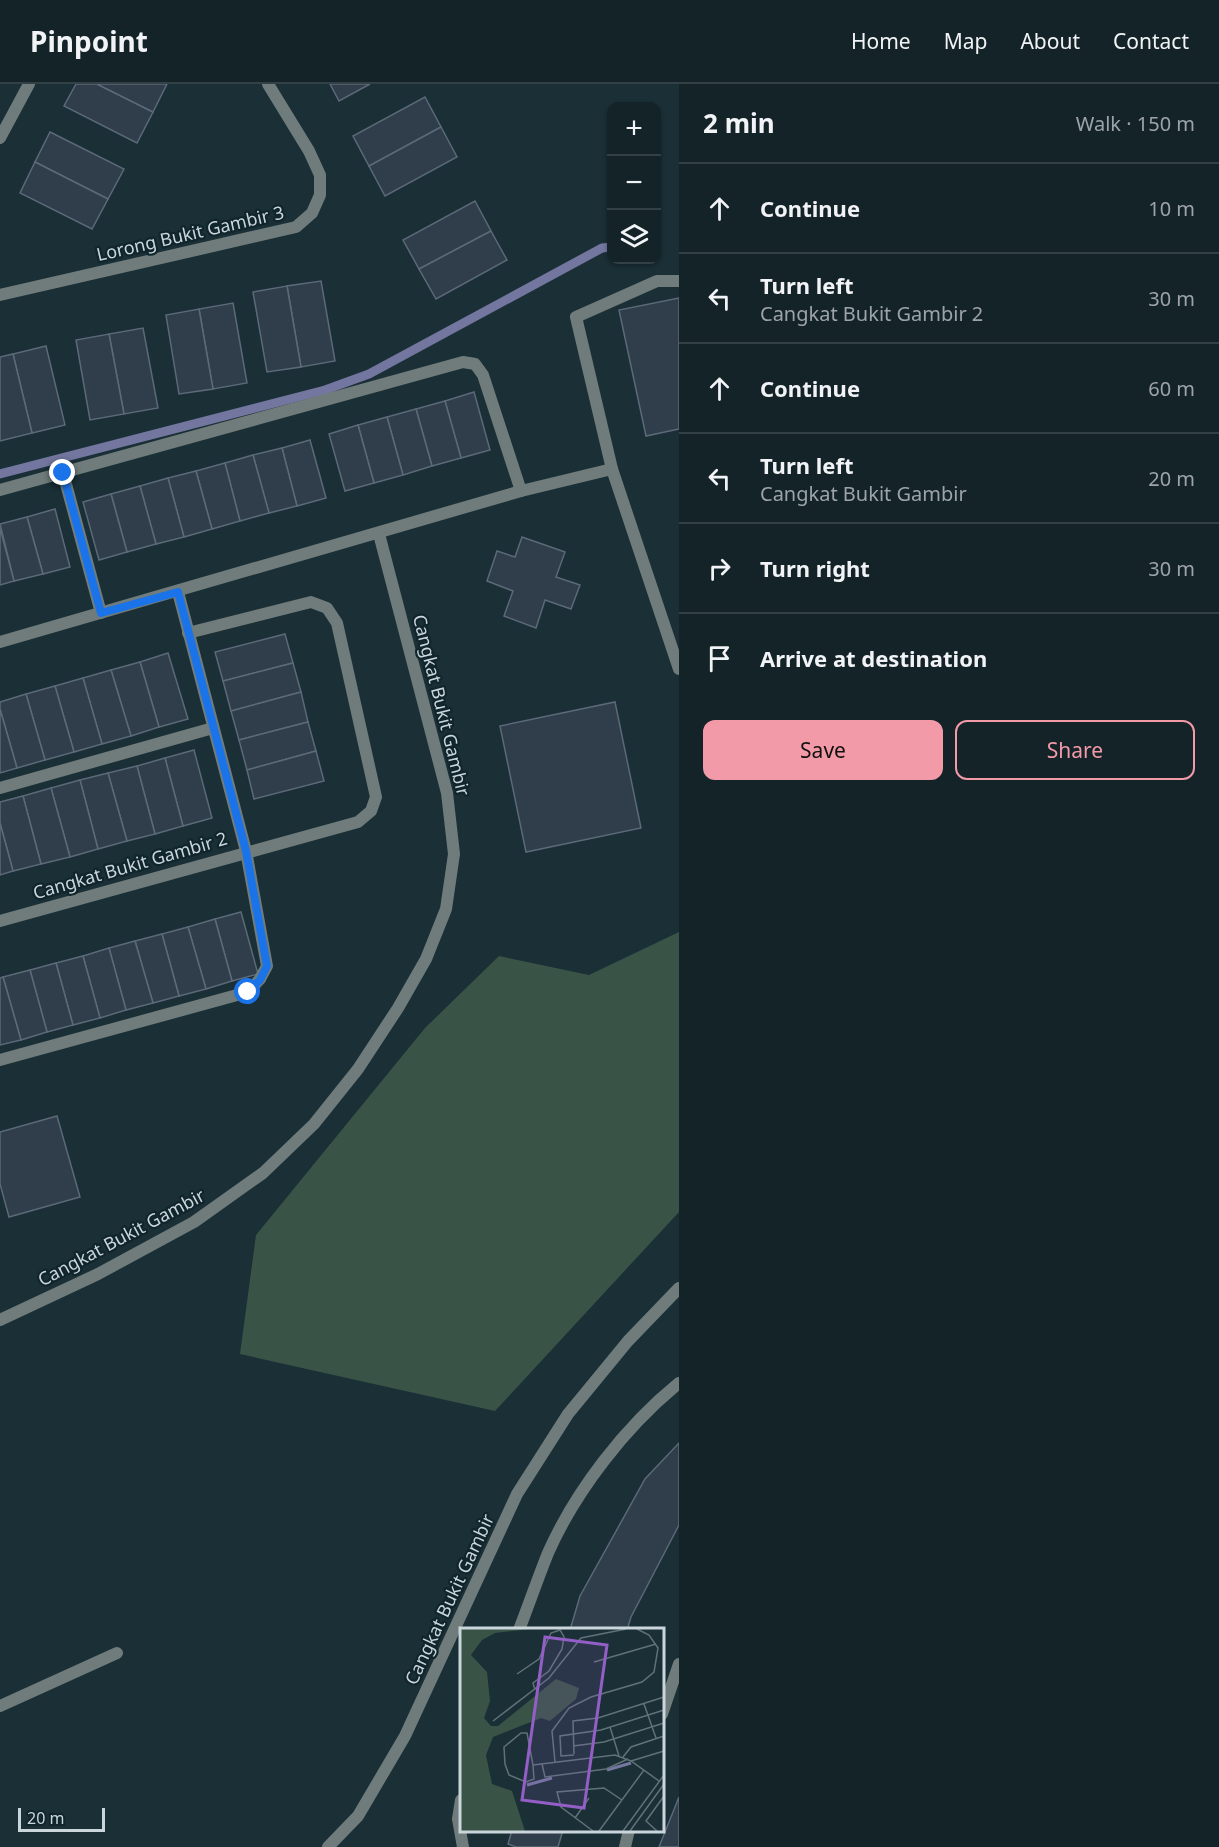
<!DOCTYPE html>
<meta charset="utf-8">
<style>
body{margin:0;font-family:"Noto Sans",sans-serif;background:#212f34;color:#f1f3f6}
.controls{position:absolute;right:18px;top:18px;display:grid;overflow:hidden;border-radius:12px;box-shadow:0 2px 4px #0004}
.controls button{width:54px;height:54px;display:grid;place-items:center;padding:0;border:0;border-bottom:2px solid #334045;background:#142328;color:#f1f3f6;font:30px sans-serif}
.scale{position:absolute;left:18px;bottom:15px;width:87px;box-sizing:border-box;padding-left:6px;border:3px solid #cad6db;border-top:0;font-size:16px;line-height:21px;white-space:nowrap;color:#cad6db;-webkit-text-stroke:4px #10252c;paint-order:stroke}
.stop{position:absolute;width:18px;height:18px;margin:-14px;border:4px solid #1a73e8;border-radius:50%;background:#fff}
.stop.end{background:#1a73e8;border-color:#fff;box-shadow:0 2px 6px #0008}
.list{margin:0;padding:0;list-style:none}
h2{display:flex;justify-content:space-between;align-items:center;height:78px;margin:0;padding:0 24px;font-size:26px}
h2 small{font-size:20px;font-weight:400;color:#9da4a8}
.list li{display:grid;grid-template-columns:39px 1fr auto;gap:18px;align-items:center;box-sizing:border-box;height:90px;padding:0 24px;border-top:2px solid #334045}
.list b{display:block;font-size:22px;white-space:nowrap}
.list p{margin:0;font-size:20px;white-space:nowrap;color:#9da4a8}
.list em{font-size:20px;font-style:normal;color:#9da4a8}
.actions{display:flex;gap:12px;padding:18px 24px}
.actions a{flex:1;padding:14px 0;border:2px solid #f39aa8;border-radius:12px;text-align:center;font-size:21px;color:#f39aa8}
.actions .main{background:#f39aa8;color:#111}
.icon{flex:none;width:33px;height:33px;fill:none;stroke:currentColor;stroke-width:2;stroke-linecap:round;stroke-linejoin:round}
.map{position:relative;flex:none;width:679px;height:1763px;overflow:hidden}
header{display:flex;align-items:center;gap:36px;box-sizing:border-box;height:84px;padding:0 30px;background:#142328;border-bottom:2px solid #334045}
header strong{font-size:28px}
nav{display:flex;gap:33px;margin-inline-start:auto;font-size:21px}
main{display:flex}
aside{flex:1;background:#142328}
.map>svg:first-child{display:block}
.green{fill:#395447}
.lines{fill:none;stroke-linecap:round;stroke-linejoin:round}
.stream{stroke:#73769e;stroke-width:9}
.building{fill:#303d4b;stroke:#5b6978;stroke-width:1.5}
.service{stroke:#707c7b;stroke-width:12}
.minor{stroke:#707c7b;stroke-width:12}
.route{stroke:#1a73e8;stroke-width:8}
.labels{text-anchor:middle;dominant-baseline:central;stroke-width:4.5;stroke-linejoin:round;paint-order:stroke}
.street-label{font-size:18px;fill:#cad6db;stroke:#10252c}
.inset-river{fill:none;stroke:#73769e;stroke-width:3}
.inset-road{fill:none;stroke:#607278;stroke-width:1.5}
.view{fill:#935fc7;fill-opacity:0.15;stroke:#935fc7;stroke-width:3}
.inset-edge{fill:none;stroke:#cad6db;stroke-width:3}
</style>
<header>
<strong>Pinpoint</strong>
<nav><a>Home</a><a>Map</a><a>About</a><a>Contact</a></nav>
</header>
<main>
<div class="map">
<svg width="679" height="1763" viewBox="0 0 679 1763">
<rect width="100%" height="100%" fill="#1a2f36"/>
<polygon class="green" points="679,848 679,1128 495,1327 240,1270 256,1151 425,944 499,872 589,891"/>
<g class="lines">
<polyline class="stream" points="0,390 325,306 369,290 602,164 612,163"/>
</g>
<g class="building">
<polygon points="76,0 97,0 153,28 137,59 64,22"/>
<polygon points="97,0 167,0 153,28"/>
<polygon points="330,0 370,0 339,17"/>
<polygon points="425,13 441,43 369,82 353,52"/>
<polygon points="441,43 457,73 385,112 369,82"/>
<polygon points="50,48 124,85 108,115 35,78"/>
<polygon points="35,78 108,115 92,145 20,109"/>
<polygon points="475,117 491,147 419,185 403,156"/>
<polygon points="491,147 507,176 436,215 419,185"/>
<polygon points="321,197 335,277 301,283 287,202"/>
<polygon points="287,202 301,283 267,288 253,208"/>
<polygon points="679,214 679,345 646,352 619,226"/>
<polygon points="233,219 247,299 213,305 199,225"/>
<polygon points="199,225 213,305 179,310 166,231"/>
<polygon points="143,244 158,324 124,330 109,250"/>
<polygon points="109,250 124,330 90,336 76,256"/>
<polygon points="46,262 65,341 32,349 13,270"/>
<polygon points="13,270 32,349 0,357 0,273"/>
<polygon points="474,308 490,366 461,374 445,317"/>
<polygon points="445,317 461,374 432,382 416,325"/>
<polygon points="416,325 432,382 403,391 387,333"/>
<polygon points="387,333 403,391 374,399 358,341"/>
<polygon points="358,341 374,399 345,407 329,350"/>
<polygon points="310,356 326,414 297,422 282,364"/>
<polygon points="282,364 297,422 269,429 253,371"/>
<polygon points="253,371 269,429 240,437 225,379"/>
<polygon points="225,379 240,437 212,445 196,387"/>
<polygon points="196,387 212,445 184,453 168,394"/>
<polygon points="168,394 184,453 156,460 140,402"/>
<polygon points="140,402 156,460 127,468 111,410"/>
<polygon points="111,410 127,468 99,476 83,418"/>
<polygon points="55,425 70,483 43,490 27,433"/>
<polygon points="27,433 43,490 14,497 0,440"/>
<polygon points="0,444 14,497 0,501"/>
<polygon points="522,453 565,468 556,493 580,501 571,525 545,516 536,544 504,532 513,507 487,497 497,467 515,473"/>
<polygon points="285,550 293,579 223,597 215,568"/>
<polygon points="168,569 188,635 159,643 140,578"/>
<polygon points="140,578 159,643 131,652 111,586"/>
<polygon points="293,579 301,608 231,627 223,597"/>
<polygon points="111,586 131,652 102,660 83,594"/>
<polygon points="83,594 102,660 74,668 55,602"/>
<polygon points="55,602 74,668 45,676 26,610"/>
<polygon points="301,608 308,638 239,656 231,627"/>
<polygon points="26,610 45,676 17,684 0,625 0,618"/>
<polygon points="615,618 641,744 526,768 500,642"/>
<polygon points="0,625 17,684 0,689"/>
<polygon points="308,638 316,667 247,686 239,656"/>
<polygon points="194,666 212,734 183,742 165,674"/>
<polygon points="316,667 324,697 254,715 247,686"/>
<polygon points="165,674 183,742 155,750 137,682"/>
<polygon points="137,682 155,750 127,757 108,689"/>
<polygon points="108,689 127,757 98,765 80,696"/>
<polygon points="80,696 98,765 70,773 51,704"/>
<polygon points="51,704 70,773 41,780 23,712"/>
<polygon points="23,712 41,780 13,787 0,739 0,718"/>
<polygon points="0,739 13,787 0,791"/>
<polygon points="241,828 258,890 232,897 215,835"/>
<polygon points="215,835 232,897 206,905 188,843"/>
<polygon points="188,843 206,905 179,912 162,850"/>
<polygon points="162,850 179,912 153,919 135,857"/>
<polygon points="135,857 153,919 126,926 109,864"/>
<polygon points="109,864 126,926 100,934 83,872"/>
<polygon points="83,872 100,934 73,941 56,879"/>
<polygon points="56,879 73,941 47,948 30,886"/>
<polygon points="30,886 47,948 21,956 3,893"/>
<polygon points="3,893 21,956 0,961 0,894"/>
<polygon points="57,1032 80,1113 9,1133 0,1100 0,1048"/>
<polygon points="679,1359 679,1441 631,1533 627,1546 570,1546 580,1512 645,1395"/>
<polygon points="679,1713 679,1763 659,1763"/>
<polygon points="512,1746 563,1746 558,1763 516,1763 508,1760"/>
</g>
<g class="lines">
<g class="service">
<polyline points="63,389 101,529"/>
<polyline points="0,406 463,278 475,280 483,291 521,407"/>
<polyline points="178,508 246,767"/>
<polyline points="0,704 213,644"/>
<polyline points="0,976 248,908 260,895"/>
</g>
<g class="minor">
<polyline points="0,54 29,0"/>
<polyline points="679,197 657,197 576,233 612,385 679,585"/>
<polyline points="0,211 296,143 312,129 320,111 320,91 309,67 268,0"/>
<polyline points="0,558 521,407 612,385"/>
<polyline points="246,767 267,882 260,895"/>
<polyline points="0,837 358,738 371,727 376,713 337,539 327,524 311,518 188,549"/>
<polyline points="0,1236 98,1190 194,1138 263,1089 314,1040 358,985 398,924 426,875 446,825 454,770 447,709 379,450"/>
<path d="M519,1546C529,1520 538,1494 548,1469C576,1406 626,1342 679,1299"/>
<polyline points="0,1622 117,1569"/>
<polyline points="662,1630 679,1580"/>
<polyline points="461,1716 458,1735 463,1763"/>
<polyline points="328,1763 358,1732 405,1652 517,1410 568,1330 628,1257 679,1204"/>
<polyline points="625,1763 629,1746"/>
</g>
</g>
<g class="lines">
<polyline class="route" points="63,389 101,529 178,508 246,767 267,882 260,896 248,908"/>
</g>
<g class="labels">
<g class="street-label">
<text transform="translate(190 149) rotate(-13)">Lorong Bukit Gambir 3</text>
<text transform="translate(442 621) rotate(76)">Cangkat Bukit Gambir</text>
<text transform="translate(130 781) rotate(-16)">Cangkat Bukit Gambir 2</text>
<text transform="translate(121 1153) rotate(-28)">Cangkat Bukit Gambir</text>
<text transform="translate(449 1515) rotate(-65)">Cangkat Bukit Gambir</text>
</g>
</g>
<g transform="translate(460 1544)">
<rect width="204" height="204" fill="#1a2f36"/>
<path d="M0,1H71L35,5L22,12L11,27L27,44L30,73L24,90L31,98H38L96,51L119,60L116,71L90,93L81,90L33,109L26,127L32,156L52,163L65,203H0Z" fill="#395447"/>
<path class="inset-river" d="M147,142L171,135M67,157L92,150"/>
<path class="inset-road" d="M134,34L196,16M57,46L79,31L91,5L100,2L104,9L102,21L89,43L73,55L75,62M184,76L196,110M33,93L89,50L121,10L166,1M150,99L159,128M61,105H67L73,137L74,151L66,154L49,147L45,136L44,119ZM113,118L144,114L204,95M114,126L113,93L138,90L204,69M114,127L101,128L100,108L141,102L204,82M163,129L171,119L204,108M171,133L204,123M95,134L92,103L109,80L131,69L182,54L194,44L198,20L189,7L177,1M82,136L85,149L146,141L168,131M73,137L155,127L171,133L199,153M115,190L129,170M133,203L101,179L97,164L144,160L162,172M139,203L184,142M163,203L204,147M170,203L204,156M197,203L186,193L204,168"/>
<path class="view" d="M85,9L147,17L124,180L62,172Z"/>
<rect width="204" height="204" class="inset-edge"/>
</g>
</svg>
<div class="controls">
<button>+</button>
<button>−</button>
<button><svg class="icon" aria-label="layers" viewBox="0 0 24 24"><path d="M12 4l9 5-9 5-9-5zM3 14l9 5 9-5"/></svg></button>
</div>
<div class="scale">20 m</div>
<div class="stop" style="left:248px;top:908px"></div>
<div class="stop end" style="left:63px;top:389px"></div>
</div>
<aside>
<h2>2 min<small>Walk · 150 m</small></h2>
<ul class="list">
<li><svg class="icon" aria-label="ahead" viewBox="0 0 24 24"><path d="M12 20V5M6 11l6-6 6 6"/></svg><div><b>Continue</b></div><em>10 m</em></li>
<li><svg class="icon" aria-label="left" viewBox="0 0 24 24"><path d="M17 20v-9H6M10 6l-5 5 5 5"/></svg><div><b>Turn left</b><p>Cangkat Bukit Gambir 2</p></div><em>30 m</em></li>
<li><svg class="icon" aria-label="ahead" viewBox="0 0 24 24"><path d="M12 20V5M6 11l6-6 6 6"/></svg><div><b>Continue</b></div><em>60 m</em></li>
<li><svg class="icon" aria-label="left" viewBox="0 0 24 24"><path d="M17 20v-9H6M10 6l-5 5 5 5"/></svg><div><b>Turn left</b><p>Cangkat Bukit Gambir</p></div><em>20 m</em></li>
<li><svg class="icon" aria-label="right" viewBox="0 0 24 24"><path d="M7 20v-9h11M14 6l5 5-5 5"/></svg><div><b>Turn right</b></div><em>30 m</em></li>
<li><svg class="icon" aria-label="arrive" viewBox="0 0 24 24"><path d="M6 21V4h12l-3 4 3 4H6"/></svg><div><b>Arrive at destination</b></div></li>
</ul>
<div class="actions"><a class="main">Save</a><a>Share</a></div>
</aside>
</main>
